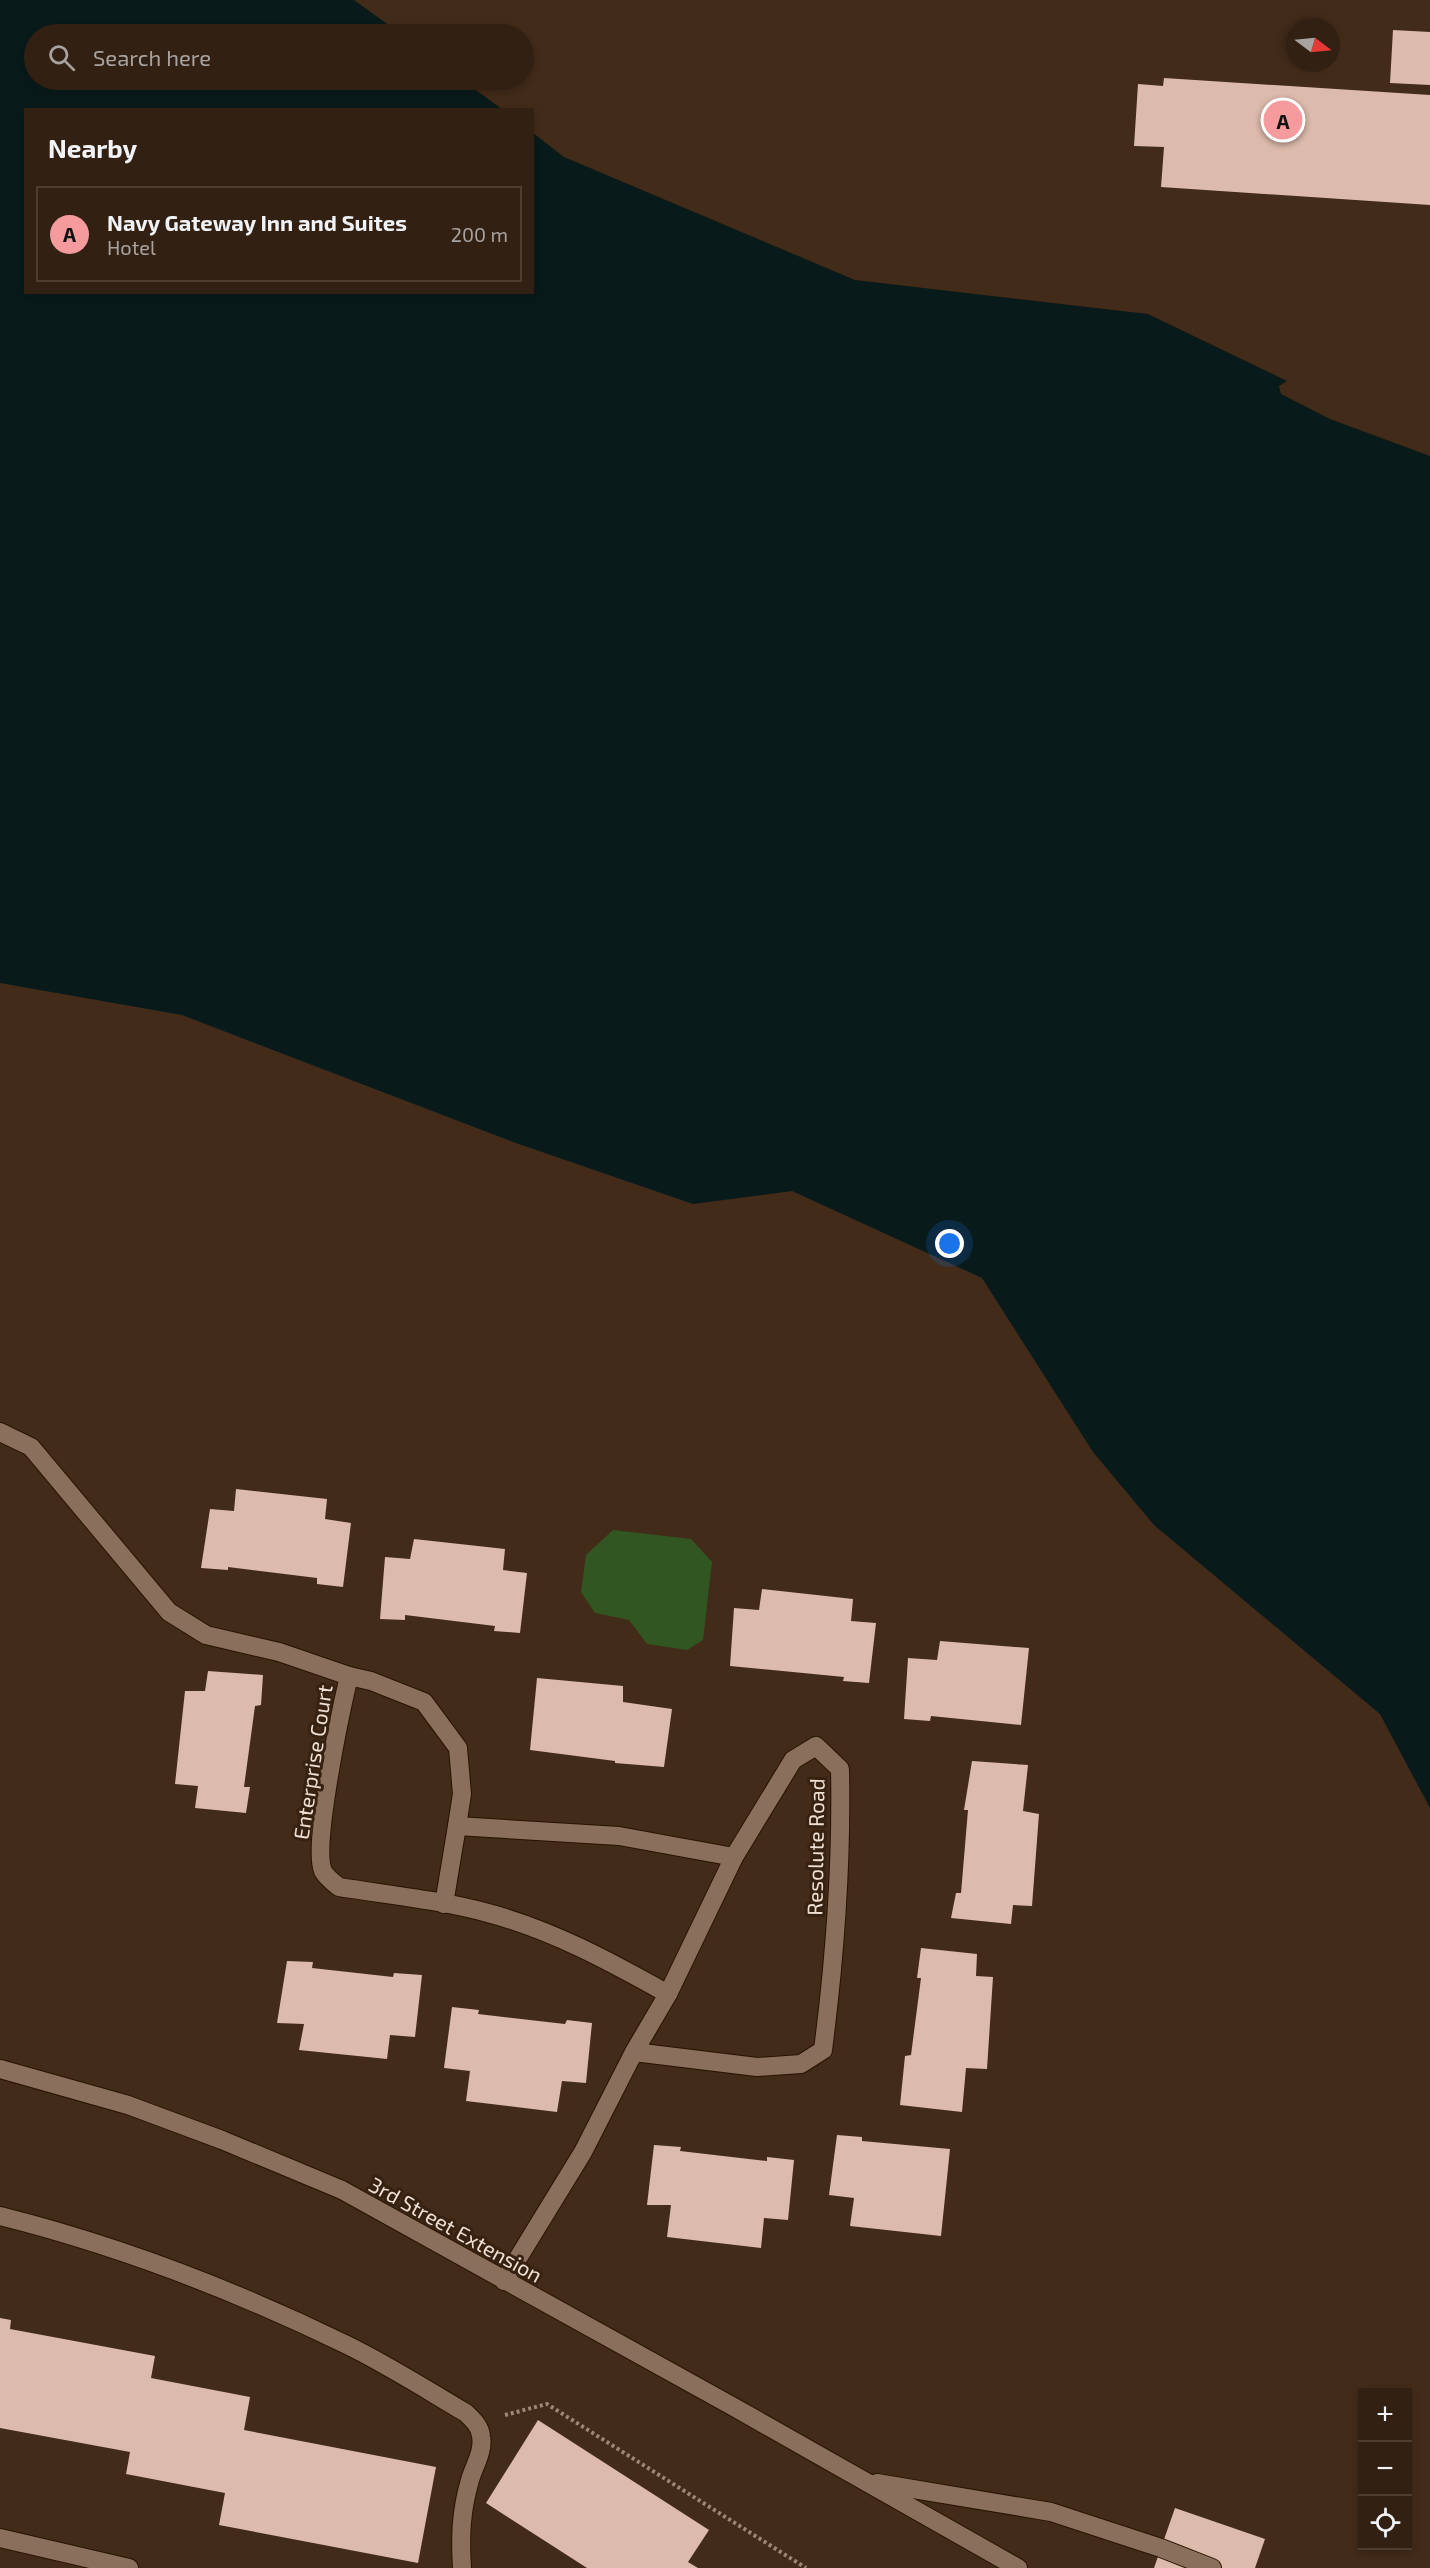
<!DOCTYPE html>
<meta charset="utf-8">
<style>
body{margin:0;font-family:"Exo 2",sans-serif;background:#3d2d21;color:#f1f3f6}
.controls{position:absolute;right:18px;bottom:18px;display:grid;overflow:hidden;border-radius:0px;box-shadow:0 3px 9px #0003}
.controls button{width:54px;height:54px;display:grid;place-items:center;padding:0;border:0;border-bottom:2px solid #4d3e33;background:#322013;color:#f1f3f6;font:30px sans-serif}
.compass{position:absolute;left:1286px;top:18px;width:54px;height:54px;border-radius:50%;background:#322013;box-shadow:0 3px 9px #0003;rotate:106deg}
.you{position:absolute;left:950px;top:1244px;width:21px;height:21px;margin:-15px;border:4px solid #fff;border-radius:50%;background:#1a73e8;box-shadow:0 0 0 9px #1a73e833}
.badge{display:grid;place-items:center;width:39px;height:39px;border-radius:50%;background:#f59b9d;color:#111;font-size:20px;font-weight:700}
.pin{position:absolute;translate:-50% -50%;border:3px solid #fff;box-shadow:0 2px 6px #0006}
.list{margin:0;padding:0;list-style:none}
h2{display:flex;justify-content:space-between;align-items:center;height:78px;margin:0;padding:0 24px;font-size:26px}
h2 small{font-size:20px;font-weight:400;color:#a8a3a0}
.list li{display:grid;grid-template-columns:39px 1fr auto;gap:18px;align-items:center;box-sizing:border-box;height:96px;margin:0 12px 12px;padding:0 12px;border:2px solid #4d3e33;border-radius:0px}
.list b{display:block;font-size:22px;white-space:nowrap}
.list p{margin:0;font-size:20px;white-space:nowrap;color:#a8a3a0}
.list em{font-size:20px;font-style:normal;color:#a8a3a0}
.icon{flex:none;width:33px;height:33px;fill:none;stroke:currentColor;stroke-width:2;stroke-linecap:round;stroke-linejoin:round}
.map{position:relative;flex:none;width:1430px;height:2568px;overflow:hidden}
.search{position:absolute;background:#322013;box-shadow:0 3px 9px #0003;left:24px;top:24px;width:510px;height:66px;display:flex;align-items:center;gap:15px;box-sizing:border-box;padding:0 21px;border-radius:33px;color:#a8a3a0;font-size:22px}
.panel{position:absolute;background:#322013;box-shadow:0 3px 9px #0003;left:24px;top:108px;width:510px;height:186px;border-radius:0px}
.map>svg:first-child{display:block}
.green{fill:#325621}
.water{fill:#091a1a}
.pier{fill:#422b19}
.building{fill:#dcbaac}
.lines{fill:none;stroke-linecap:round;stroke-linejoin:round}
.minor-casing{stroke:#281303;stroke-width:20}
.path{stroke:#9a8879;stroke-width:4;stroke-dasharray:3 3;stroke-linecap:butt}
.minor{stroke:#8a6f5c;stroke-width:18}
.labels{text-anchor:middle;dominant-baseline:central;stroke-width:6;stroke-linejoin:round;paint-order:stroke}
.street-label{font-size:21px;fill:#eedfd4;stroke:#372110}
</style>
<div class="map">
<svg width="1430" height="2568" viewBox="0 0 1430 2568">
<rect width="100%" height="100%" fill="#422b19"/>
<polygon class="green" points="613,1530 691,1539 712,1562 703,1640 687,1650 647,1644 629,1620 595,1613 581,1592 586,1555"/>
<polygon class="water" points="0,0 354,0 401,34 34,34 34,80 462,80 502,109 26,110 26,292 532,292 533,133 564,157 855,280 1148,314 1287,381 1288,393 1430,452 1430,1808 1380,1714 1154,1525 1093,1452 982,1278 792,1191 693,1204 513,1142 182,1015 0,983"/>
<polygon class="pier" points="1287,381 1290,383 1291,390 1390,435 1430,449 1430,456 1330,419 1281,394 1279,386"/>
<g class="building">
<polygon points="1393,30 1430,32 1430,85 1390,83"/>
<polygon points="1164,78 1430,95 1430,205 1161,187 1164,147 1134,146 1138,84 1163,86"/>
<polygon points="236,1489 327,1499 325,1519 351,1523 343,1587 317,1584 317,1578 228,1567 228,1570 201,1568 210,1509 234,1511"/>
<polygon points="414,1539 505,1549 503,1570 527,1573 520,1633 494,1631 495,1626 405,1615 405,1620 380,1619 385,1557 410,1559"/>
<polygon points="762,1589 853,1599 851,1621 876,1623 869,1683 843,1681 844,1677 730,1666 734,1608 759,1610"/>
<polygon points="940,1641 1029,1648 1021,1725 931,1716 930,1721 904,1719 908,1658 937,1660"/>
<polygon points="208,1671 263,1675 261,1705 255,1706 244,1787 250,1787 246,1813 195,1808 198,1786 175,1784 185,1691 205,1691"/>
<polygon points="537,1678 623,1686 623,1702 672,1709 664,1767 615,1763 615,1761 530,1750"/>
<polygon points="972,1761 1028,1765 1023,1811 1039,1814 1032,1906 1013,1905 1011,1924 951,1918 956,1893 961,1893 968,1810 964,1810"/>
<polygon points="921,1948 977,1954 976,1976 993,1977 987,2069 966,2068 962,2112 900,2105 905,2056 911,2055 921,1978 917,1978"/>
<polygon points="287,1961 313,1962 312,1968 393,1977 394,1973 422,1975 415,2037 390,2035 387,2059 299,2050 304,2024 277,2023"/>
<polygon points="452,2007 479,2010 478,2014 565,2024 567,2020 592,2023 586,2083 562,2081 557,2112 466,2101 470,2071 444,2068"/>
<polygon points="837,2135 862,2137 862,2141 950,2149 941,2236 850,2226 854,2198 829,2195"/>
<polygon points="654,2145 681,2147 680,2151 767,2161 767,2157 794,2160 788,2220 764,2218 761,2248 667,2237 671,2205 647,2205"/>
<polygon points="0,2318 11,2320 10,2329 155,2356 151,2378 250,2397 244,2430 436,2467 418,2563 219,2525 225,2493 126,2474 130,2452 0,2428"/>
<polygon points="538,2420 709,2530 688,2562 698,2568 587,2568 486,2503"/>
<polygon points="1175,2508 1265,2539 1255,2568 1154,2568"/>
</g>
<g class="lines">
<defs>
<g id="minor">
<polyline points="0,1432 31,1447 169,1612 206,1635 279,1652 349,1676 371,1681 424,1702 458,1748 462,1794 457,1826 619,1836 734,1857"/>
<path d="M349,1676C341,1710 312,1845 323,1871C326,1877 334,1883 339,1887C389,1895 440,1900 488,1913C552,1930 611,1962 668,1994"/>
<polyline points="444,1904 457,1826"/>
<polyline points="0,2069 128,2105 222,2140 342,2190 732,2406 1018,2568"/>
<path d="M0,2216C120,2246 236,2291 347,2345C388,2365 427,2390 466,2413C473,2420 480,2426 481,2436C484,2451 474,2466 470,2480C461,2511 460,2536 462,2568"/>
<path d="M504,2281L583,2152L634,2052L668,1994L734,1857L793,1760L816,1746L840,1769C842,1864 835,1957 823,2050L801,2064L757,2067L634,2052"/>
<polyline points="877,2483 1051,2512 1161,2548 1212,2568"/>
<polyline points="0,2538 129,2568"/>
</g>
</defs>
<use href="#minor" class="minor-casing"/>
<polyline class="path" points="505,2415 547,2404 806,2568"/>
<use href="#minor" class="minor"/>
</g>
<g class="labels">
<g class="street-label">
<text transform="translate(312 1762) rotate(-81)">Enterprise Court</text>
<text transform="translate(815 1847) rotate(-89)">Resolute Road</text>
<text transform="translate(456 2229) rotate(29)">3rd Street Extension</text>
</g>
</g>
</svg>
<div class="controls">
<button>+</button>
<button>−</button>
<button><svg class="icon" aria-label="locate" viewBox="0 0 24 24"><circle cx="12" cy="12" r="6"/><path d="M12 2v4M12 18v4M2 12h4M18 12h4"/></svg></button>
</div>
<svg class="compass" viewBox="-18 -18 36 36"><path d="M0-13l5 13h-10z" fill="#e53935"/><path d="M0 13l5-13h-10z" fill="#a8a3a0"/></svg>
<div class="you"></div>
<div class="pin badge" style="left:1283px;top:120px">A</div>
<div class="search"><svg class="icon" aria-label="search" viewBox="0 0 24 24"><circle cx="10" cy="10" r="6"/><path d="M15 15l6 6"/></svg>Search here</div>
<section class="panel">
<h2>Nearby<small></small></h2>
<ul class="list">
<li><span class="badge">A</span><div><b>Navy Gateway Inn and Suites</b><p>Hotel</p></div><em>200 m</em></li>
</ul>
</section>
</div>
